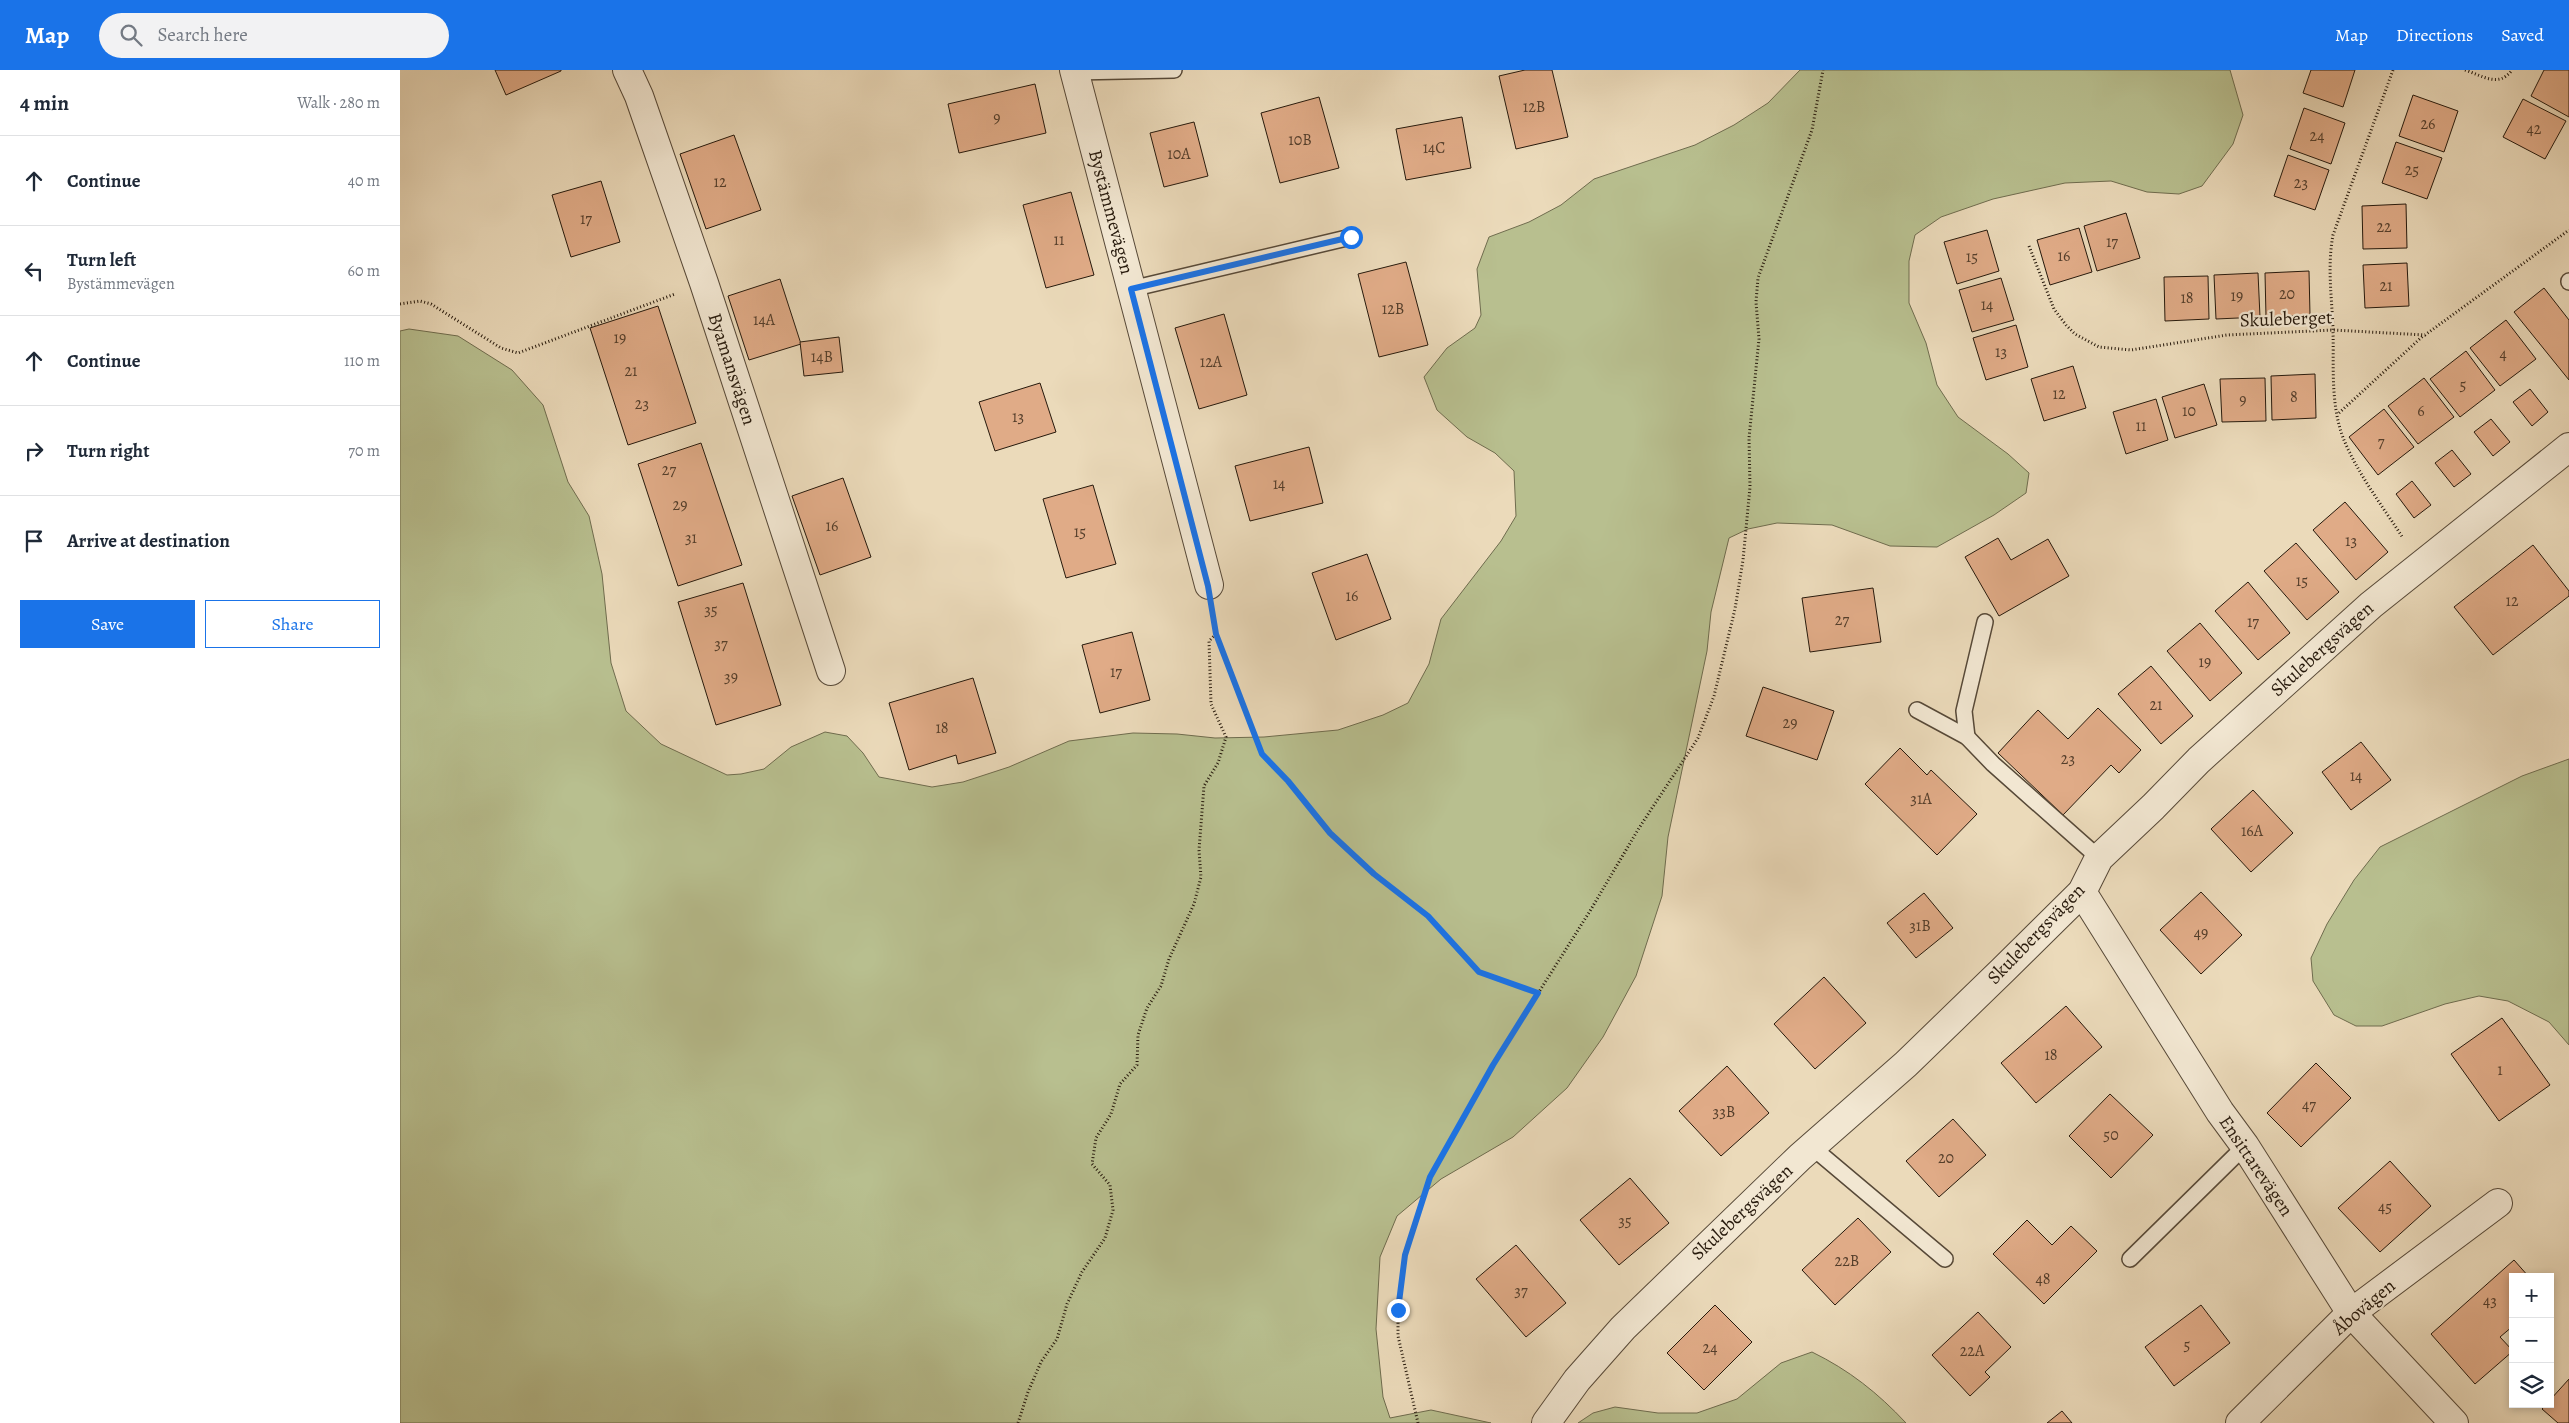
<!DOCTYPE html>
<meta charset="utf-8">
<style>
body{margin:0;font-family:Alegreya,serif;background:#f2f2f3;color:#1f2937}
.controls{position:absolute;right:15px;bottom:15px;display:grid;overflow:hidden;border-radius:0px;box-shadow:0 2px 8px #0003}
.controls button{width:45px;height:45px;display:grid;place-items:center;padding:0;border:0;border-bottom:1px solid #e0e1e3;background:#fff;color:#1f2937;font:25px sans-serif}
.stop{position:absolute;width:15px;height:15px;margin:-11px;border:4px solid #1a73e8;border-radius:50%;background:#fff}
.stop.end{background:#1a73e8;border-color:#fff;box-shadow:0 1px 5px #0008}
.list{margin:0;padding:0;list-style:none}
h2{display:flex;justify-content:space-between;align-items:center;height:65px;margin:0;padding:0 20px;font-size:21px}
h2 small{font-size:16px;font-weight:400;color:#747a83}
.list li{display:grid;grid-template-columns:32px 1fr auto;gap:15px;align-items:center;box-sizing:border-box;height:90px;padding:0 20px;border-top:1px solid #e0e1e3}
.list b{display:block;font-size:19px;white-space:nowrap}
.list p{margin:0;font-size:16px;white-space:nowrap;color:#747a83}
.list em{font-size:16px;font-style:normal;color:#747a83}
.actions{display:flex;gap:10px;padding:15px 20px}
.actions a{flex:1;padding:11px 0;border:1px solid #1a73e8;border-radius:0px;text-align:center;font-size:18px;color:#1a73e8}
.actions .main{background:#1a73e8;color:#fff}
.icon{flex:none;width:28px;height:28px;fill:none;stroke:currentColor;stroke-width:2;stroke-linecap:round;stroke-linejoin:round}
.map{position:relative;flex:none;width:2169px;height:1353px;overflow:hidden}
header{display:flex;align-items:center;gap:30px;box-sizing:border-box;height:70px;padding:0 25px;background:#1a73e8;color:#fff}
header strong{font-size:24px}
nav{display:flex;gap:28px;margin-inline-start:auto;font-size:18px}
.search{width:350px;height:45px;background:#f2f2f3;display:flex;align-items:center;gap:12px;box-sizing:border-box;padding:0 18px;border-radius:28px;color:#747a83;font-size:19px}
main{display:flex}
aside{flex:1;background:#fff}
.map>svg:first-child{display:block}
.green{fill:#b8bf8f;stroke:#6f6c4e}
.building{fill:#e0ab87;stroke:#26190c}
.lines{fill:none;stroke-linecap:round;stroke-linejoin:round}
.lane-casing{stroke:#574938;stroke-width:18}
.street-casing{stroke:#574938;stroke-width:30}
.path{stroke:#26190c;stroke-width:3;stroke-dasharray:1 2.5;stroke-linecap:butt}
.lane{stroke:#f2e7d2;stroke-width:15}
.street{stroke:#f2e7d2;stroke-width:28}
.route{stroke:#1a73e8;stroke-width:6}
.labels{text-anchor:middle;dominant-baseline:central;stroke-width:4.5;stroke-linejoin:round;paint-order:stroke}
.number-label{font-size:16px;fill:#543e2b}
.street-label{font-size:19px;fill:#26190c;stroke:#f2e7d2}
</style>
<header>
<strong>Map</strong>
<div class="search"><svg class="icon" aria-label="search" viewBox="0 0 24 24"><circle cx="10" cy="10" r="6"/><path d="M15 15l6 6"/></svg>Search here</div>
<nav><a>Map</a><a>Directions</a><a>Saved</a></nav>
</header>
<main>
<aside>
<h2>4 min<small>Walk · 280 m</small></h2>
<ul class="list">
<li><svg class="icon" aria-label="ahead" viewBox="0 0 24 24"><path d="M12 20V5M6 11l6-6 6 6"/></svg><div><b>Continue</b></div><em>40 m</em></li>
<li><svg class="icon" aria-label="left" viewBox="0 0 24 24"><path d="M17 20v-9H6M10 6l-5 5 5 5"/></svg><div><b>Turn left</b><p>Bystämmevägen</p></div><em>60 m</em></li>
<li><svg class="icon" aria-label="ahead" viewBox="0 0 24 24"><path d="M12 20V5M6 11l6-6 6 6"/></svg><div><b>Continue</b></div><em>110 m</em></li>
<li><svg class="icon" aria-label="right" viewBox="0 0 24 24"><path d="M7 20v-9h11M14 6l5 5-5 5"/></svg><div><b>Turn right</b></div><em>70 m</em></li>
<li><svg class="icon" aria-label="arrive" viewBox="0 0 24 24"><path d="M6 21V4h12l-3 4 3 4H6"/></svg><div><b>Arrive at destination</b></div></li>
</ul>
<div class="actions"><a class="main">Save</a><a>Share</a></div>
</aside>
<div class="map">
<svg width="2169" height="1353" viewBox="0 0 2169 1353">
<rect width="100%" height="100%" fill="#ebdaba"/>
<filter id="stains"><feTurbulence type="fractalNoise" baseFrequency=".004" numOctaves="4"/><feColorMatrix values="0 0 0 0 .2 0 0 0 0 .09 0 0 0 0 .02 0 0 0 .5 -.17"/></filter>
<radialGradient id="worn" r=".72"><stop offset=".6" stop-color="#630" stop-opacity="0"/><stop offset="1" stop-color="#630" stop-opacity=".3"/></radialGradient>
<g class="green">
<polygon points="1400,0 1830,0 1843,45 1833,74 1802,116 1779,124 1747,122 1711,111 1665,113 1593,129 1541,147 1515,165 1509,191 1509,233 1526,273 1537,315 1558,347 1608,384 1629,403 1626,423 1594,445 1537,477 1490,476 1432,455 1377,453 1348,459 1329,468 1311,542 1307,581 1268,767 1262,826 1236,906 1203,967 1167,1018 1113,1067 1041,1109 997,1146 980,1187 976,1259 983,1327 990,1348 1031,1340 1091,1353 0,1353 0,261 9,259 58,266 112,300 143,335 168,412 189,446 202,504 211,593 226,641 261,674 327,705 341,704 364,699 391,677 425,662 447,666 463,683 479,707 532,717 563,712 609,697 669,671 733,663 777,664 815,668 864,667 938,660 983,645 1008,633 1029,594 1041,549 1101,471 1116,446 1114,401 1095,383 1067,367 1037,340 1024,307 1047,278 1075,258 1081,245 1077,199 1089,167 1129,152 1161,135 1194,109 1295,75 1334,55 1368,33"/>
<polygon points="2169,689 2169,975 2149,952 2108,931 2079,926 2045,934 1982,956 1956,956 1934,945 1913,911 1911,888 1927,854 1954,810 1980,777 2122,706"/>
<path d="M1412,1282C1449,1300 1478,1323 1506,1353H1178L1193,1343L1215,1337L1258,1343H1297L1337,1329L1381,1293Z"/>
</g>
<g class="building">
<polygon points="95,0 161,0 161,1 106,25"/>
<polygon points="1125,0 1152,0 1168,67 1116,79 1099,6"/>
<polygon points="1911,0 1955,0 1943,37 1903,23"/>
<polygon points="2144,0 2169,0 2169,47 2131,26"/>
<polygon points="635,14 646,63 559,83 548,34"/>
<polygon points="2013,25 2058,41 2044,82 1999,66"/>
<polygon points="919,27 939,98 880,113 861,43"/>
<polygon points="2123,29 2166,51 2145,89 2103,67"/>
<polygon points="1904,38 1945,53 1931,94 1890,79"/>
<polygon points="1062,47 1071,98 1006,110 996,59"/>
<polygon points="794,52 808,106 764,117 750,63"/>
<polygon points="334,65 361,140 306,159 280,84"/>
<polygon points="1996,72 2042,88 2027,129 1982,113"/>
<polygon points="1888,85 1929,100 1915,140 1874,126"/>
<polygon points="201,111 220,172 171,187 152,125"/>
<polygon points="671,122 694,205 646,218 623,135"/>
<polygon points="2006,134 2007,178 1963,179 1962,136"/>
<polygon points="1726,143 1740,188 1697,201 1684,156"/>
<polygon points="1679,158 1692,202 1650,215 1637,170"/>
<polygon points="1587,160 1599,201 1557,214 1544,172"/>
<polygon points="1006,192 1028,275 979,287 958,204"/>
<polygon points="2007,193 2009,236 1965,238 1963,195"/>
<polygon points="1909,201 1910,245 1866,247 1865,203"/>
<polygon points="1858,203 1860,247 1816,249 1814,205"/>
<polygon points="1808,206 1809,249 1765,251 1764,207"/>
<polygon points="1601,208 1614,250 1572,262 1559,220"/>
<polygon points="380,209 401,274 349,290 328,226"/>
<polygon points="2144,218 2169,250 2169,310 2114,242"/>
<polygon points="258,236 296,353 228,375 190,258"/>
<polygon points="824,244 847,325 799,339 775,258"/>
<polygon points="2106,250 2136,289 2100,316 2070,278"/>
<polygon points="1616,255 1628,297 1586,310 1573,268"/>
<polygon points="439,267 443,302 404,306 400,272"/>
<polygon points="2066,281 2095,320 2060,347 2030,309"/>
<polygon points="1673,296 1686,338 1644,351 1631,309"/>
<polygon points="1915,304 1916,348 1872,350 1871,306"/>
<polygon points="1865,308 1866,351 1822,352 1820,309"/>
<polygon points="2024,308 2054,347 2018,374 1988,336"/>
<polygon points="640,313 656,362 595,381 579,332"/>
<polygon points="1804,314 1817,355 1775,368 1762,327"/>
<polygon points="2130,319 2148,342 2132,356 2113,332"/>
<polygon points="1756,329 1768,370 1726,384 1713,342"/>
<polygon points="1984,339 2014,377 1978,405 1949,367"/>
<polygon points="2091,349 2110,372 2093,386 2074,362"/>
<polygon points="301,373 342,495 278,516 238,394"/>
<polygon points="909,377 923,433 850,451 835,396"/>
<polygon points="2052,380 2071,404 2054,417 2035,393"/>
<polygon points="443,408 471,487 420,505 392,426"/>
<polygon points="2012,411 2031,435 2014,448 1996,424"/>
<polygon points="693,415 716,494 666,508 643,429"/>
<polygon points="1945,432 1988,482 1956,510 1913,460"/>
<polygon points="1598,468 1611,490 1648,469 1669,506 1599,546 1565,487"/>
<polygon points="1896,473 1939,522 1907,550 1864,501"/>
<polygon points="2133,475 2169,521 2169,526 2093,585 2054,537"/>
<polygon points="967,484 991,549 936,570 912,503"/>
<polygon points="1848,512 1890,563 1858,590 1815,541"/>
<polygon points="343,513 381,635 316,655 278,532"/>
<polygon points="1473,518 1481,572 1410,582 1402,528"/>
<polygon points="1800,553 1842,603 1810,631 1767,581"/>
<polygon points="732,562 750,630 700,643 682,575"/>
<polygon points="1751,596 1793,646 1761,674 1718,624"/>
<polygon points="573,608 596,683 558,694 556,685 509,700 489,633"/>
<polygon points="1363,617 1434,641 1417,690 1346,666"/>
<polygon points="1698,638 1741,680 1719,703 1711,695 1663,745 1598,683 1638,640 1668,669"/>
<polygon points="1961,672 1991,710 1951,740 1922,702"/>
<polygon points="1500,678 1527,705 1531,700 1577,744 1537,785 1465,714"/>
<polygon points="1853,720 1893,763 1851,802 1811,759"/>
<polygon points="1801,822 1842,865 1801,904 1760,860"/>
<polygon points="1524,823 1553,858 1516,888 1487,853"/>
<polygon points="1424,907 1466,953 1415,999 1374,954"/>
<polygon points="1666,936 1702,977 1636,1033 1601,993"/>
<polygon points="2102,948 2150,1015 2099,1051 2051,984"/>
<polygon points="1916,993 1951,1028 1901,1077 1867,1043"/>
<polygon points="1327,996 1369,1043 1321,1086 1279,1041"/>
<polygon points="1710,1024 1753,1065 1711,1108 1669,1066"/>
<polygon points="1553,1049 1586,1085 1539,1127 1506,1091"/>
<polygon points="1990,1091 2031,1136 1980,1182 1938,1138"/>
<polygon points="1230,1108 1269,1153 1219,1195 1180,1150"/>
<polygon points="1458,1148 1491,1182 1435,1235 1402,1200"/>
<polygon points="1627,1150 1652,1175 1671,1156 1697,1181 1644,1234 1593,1184"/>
<polygon points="1116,1175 1166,1233 1126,1267 1076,1209"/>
<polygon points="2114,1190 2129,1207 2113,1207 2113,1256 2100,1267 2113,1281 2075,1314 2031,1264"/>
<polygon points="1315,1235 1352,1272 1304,1320 1267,1283"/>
<polygon points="1801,1235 1830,1273 1774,1316 1745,1277"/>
<polygon points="1578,1242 1611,1277 1585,1302 1590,1307 1570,1326 1532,1285"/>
<polygon points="2169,1309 2169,1353 2158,1353 2142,1339 2147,1334 2150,1334 2150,1330"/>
<polygon points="1662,1341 1672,1353 1647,1353"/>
</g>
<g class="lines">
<defs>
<g id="lane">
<polyline points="674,2 774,0"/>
<polyline points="2169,211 2169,212"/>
<polyline points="731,219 951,167"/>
<polyline points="1517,640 1567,667 1593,694 1699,788"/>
<polyline points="1567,667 1564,641 1585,552"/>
<polyline points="1412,1077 1545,1189"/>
<polyline points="1730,1189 1845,1076"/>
</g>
<g id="street">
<polyline points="227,0 239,26 304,213 431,601"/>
<polyline points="674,0 809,515"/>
<polyline points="1682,822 1820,1042 1845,1076 1951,1243 2054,1353"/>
<polyline points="1146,1353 1177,1310 1223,1258 1400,1087 1506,994 1603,900 1682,822 1699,788 1753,737 1799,690 1971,535 2169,377"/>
<polyline points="1840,1353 1951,1243 2098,1133"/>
</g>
</defs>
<use href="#lane" class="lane-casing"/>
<use href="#street" class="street-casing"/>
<g class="path">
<path d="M1993,0L1933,165C1927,197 1932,228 1933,260C1934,296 1930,335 1944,370C1958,404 1983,437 2003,468"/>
<path d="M2065,0C2083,6 2099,18 2112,0"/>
<polyline points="1629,176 1654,239 1666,255 1675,264 1699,277 1731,280 1827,265 1933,260 2025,265 2169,160"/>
<polyline points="0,234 20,231 31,234 101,278 118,283 275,224"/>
<polyline points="1939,343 2024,265"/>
<polyline points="813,546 816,564 862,684 888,711 930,763 974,804 1028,846 1079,902 1138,923"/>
<polyline points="618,1353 628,1322 641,1292 657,1269 667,1234 682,1202 705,1168 713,1140 710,1115 692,1094 696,1068 711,1044 720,1014 737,995 738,965 747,938 761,916 769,889 794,834 801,807 799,780 804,716 818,693 826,667 811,634 809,571 816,564"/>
<polyline points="1018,1353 998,1266 998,1240 1005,1185 1030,1107 1093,995 1190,841 1239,758 1298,668 1314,626 1335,539 1343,490 1350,417 1349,368 1359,269 1356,232 1358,208 1412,60 1423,0"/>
</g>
<use href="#lane" class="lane"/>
<use href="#street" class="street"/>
</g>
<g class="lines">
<polyline class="route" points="951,167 731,219 808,516 816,564 862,684 888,711 930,763 974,804 1028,846 1079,902 1138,923 1093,995 1030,1107 1005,1185 998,1240"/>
</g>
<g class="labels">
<g class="number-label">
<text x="1134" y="37">12B</text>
<text x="597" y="48">9</text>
<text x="2028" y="54">26</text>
<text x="2134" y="59">42</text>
<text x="1917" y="66">24</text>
<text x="900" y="70">10B</text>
<text x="1034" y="78">14C</text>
<text x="779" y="84">10A</text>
<text x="2012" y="100">25</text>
<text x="320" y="112">12</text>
<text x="1901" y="113">23</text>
<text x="186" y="149">17</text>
<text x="1984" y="157">22</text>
<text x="659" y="170">11</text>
<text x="1712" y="172">17</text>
<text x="1664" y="186">16</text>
<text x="1572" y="187">15</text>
<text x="1986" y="216">21</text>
<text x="1887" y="224">20</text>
<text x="1837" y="226">19</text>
<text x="1787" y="228">18</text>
<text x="1587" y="235">14</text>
<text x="993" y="239">12B</text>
<text x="364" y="250">14A</text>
<text x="220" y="268">19</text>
<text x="1601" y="282">13</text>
<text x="2103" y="284">4</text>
<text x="422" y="287">14B</text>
<text x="811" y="292">12A</text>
<text x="231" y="301">21</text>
<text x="2063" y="315">5</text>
<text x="1659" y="324">12</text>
<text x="1894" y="327">8</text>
<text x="1843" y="330">9</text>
<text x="242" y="334">23</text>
<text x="1789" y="341">10</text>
<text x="2021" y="341">6</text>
<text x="618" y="347">13</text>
<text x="1741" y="356">11</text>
<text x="1981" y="372">7</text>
<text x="269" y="400">27</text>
<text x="879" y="414">14</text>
<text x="280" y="435">29</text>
<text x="432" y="456">16</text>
<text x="680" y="462">15</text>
<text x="291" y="468">31</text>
<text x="1951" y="471">13</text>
<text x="1902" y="511">15</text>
<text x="952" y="526">16</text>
<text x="2112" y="531">12</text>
<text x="311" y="540">35</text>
<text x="1442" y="550">27</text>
<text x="1853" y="552">17</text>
<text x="321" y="574">37</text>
<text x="1805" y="592">19</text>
<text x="716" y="602">17</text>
<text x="331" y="607">39</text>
<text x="1756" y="635">21</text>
<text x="1390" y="653">29</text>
<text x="542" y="658">18</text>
<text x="1668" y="689">23</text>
<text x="1956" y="706">14</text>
<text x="1521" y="729">31A</text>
<text x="1852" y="761">16A</text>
<text x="1520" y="856">31B</text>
<text x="1801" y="863">49</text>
<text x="1651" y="985">18</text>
<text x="2100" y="1000">1</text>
<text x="1909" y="1035">47</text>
<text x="1324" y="1042">33B</text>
<text x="1711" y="1065">50</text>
<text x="1546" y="1088">20</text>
<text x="1985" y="1137">45</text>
<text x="1225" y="1151">35</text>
<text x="1447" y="1191">22B</text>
<text x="1643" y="1209">48</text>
<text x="1121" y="1221">37</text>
<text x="2090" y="1231">43</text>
<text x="1787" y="1275">5</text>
<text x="1310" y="1278">24</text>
<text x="1572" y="1281">22A</text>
</g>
<g class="street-label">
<text transform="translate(711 142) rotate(75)">Bystämmevägen</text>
<text transform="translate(1886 249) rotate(-2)">Skuleberget</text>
<text transform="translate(332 299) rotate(72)">Byamansvägen</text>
<text transform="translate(1922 579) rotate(-42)">Skulebergsvägen</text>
<text transform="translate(1636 864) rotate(-46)">Skulebergsvägen</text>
<text transform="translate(1856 1096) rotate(56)">Ensittarevägen</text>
<text transform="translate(1342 1142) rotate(-43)">Skulebergsvägen</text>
<text transform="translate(1964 1237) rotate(-40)">Åbovägen</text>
</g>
</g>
<rect width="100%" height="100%" filter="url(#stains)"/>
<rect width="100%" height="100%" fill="url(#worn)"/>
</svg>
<div class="controls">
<button>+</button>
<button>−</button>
<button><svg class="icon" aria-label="layers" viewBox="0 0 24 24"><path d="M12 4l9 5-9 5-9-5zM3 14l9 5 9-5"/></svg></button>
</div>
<div class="stop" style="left:951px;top:167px"></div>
<div class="stop end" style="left:998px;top:1240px"></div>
</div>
</main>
